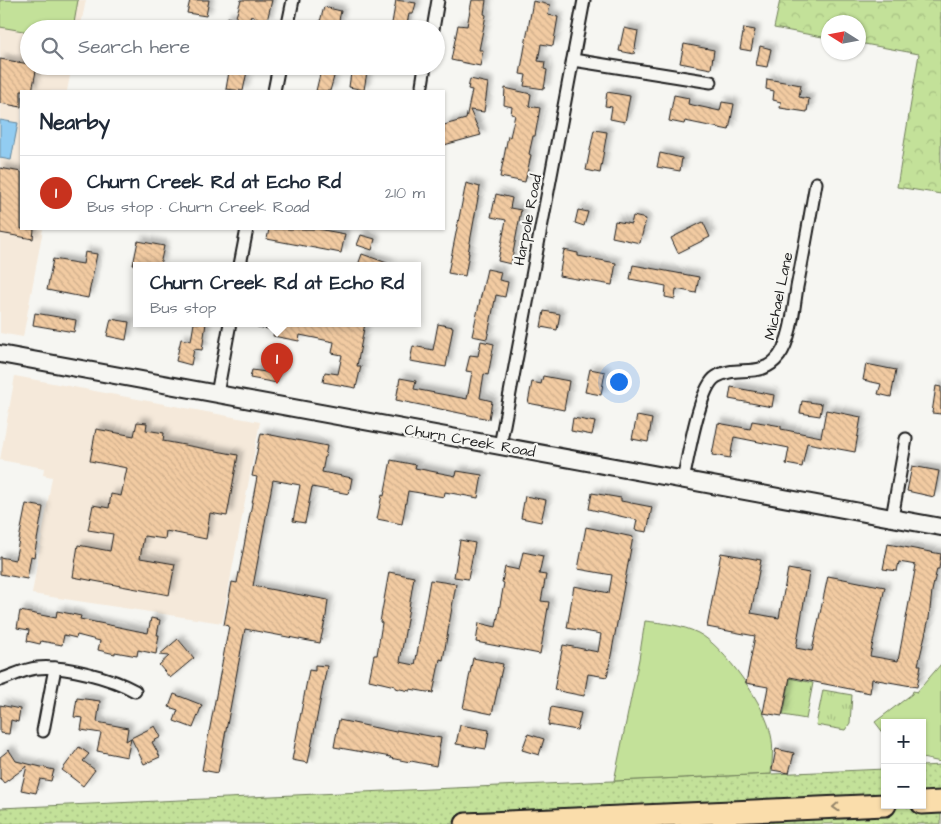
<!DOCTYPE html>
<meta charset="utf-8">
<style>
body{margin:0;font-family:"Architects Daughter",sans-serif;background:#f2f2f3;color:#1f2937}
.controls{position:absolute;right:15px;bottom:15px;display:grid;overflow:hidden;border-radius:0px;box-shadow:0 1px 4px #0004}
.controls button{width:45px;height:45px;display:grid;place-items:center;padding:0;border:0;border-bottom:1px solid #e0e1e3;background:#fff;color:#1f2937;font:25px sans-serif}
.compass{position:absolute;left:821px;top:15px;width:45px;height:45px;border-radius:50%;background:#fff;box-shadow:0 1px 4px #0004;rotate:281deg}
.you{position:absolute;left:618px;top:381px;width:18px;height:18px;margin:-12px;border:4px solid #fff;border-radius:50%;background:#1a73e8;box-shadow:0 0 0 8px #1a73e833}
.badge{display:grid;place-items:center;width:32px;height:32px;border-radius:50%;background:#c8321e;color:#fff;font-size:16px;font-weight:700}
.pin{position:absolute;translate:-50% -41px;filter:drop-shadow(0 1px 2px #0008)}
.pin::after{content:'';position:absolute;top:26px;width:18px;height:15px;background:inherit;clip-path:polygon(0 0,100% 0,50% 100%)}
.popup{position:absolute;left:133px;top:262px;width:288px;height:65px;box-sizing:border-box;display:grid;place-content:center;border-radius:0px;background:#fff;filter:drop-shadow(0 1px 4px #0005);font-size:16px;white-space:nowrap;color:#747a83}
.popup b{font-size:19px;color:#1f2937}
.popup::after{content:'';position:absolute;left:50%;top:100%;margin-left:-10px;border:10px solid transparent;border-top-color:#fff}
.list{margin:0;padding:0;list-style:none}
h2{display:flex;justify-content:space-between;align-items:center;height:65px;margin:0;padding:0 20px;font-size:21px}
h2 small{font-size:16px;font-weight:400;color:#747a83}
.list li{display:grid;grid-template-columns:32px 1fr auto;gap:15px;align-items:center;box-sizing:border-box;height:75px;padding:0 20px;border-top:1px solid #e0e1e3}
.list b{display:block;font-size:19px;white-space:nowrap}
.list p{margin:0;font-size:16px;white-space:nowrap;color:#747a83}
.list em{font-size:16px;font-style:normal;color:#747a83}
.icon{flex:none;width:28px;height:28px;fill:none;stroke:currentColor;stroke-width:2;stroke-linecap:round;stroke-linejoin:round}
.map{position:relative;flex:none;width:941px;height:824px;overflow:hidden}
.search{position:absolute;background:#fff;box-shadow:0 1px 4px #0004;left:20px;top:20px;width:425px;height:55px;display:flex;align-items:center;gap:12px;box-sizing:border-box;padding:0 18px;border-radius:28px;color:#747a83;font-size:19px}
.panel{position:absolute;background:#fff;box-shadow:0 1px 4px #0004;left:20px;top:90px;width:425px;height:140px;border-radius:0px}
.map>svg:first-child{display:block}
.built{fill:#f5e9da}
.grass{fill:url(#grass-dots);stroke:#707e5a}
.forest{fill:url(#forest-crowns);stroke:#707e5a}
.park{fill:url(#park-tufts);stroke:#707e5a}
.pitch{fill:#c3e199;stroke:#707e5a}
.water{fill:#92ccf1;stroke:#63869c}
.building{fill:url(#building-back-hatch);stroke:#1c1c1c;filter:url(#shadow)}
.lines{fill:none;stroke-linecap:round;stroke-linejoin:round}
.street-casing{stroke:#1c1c1c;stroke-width:15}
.secondary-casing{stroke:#1c1c1c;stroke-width:20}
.highway-casing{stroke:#1c1c1c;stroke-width:25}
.street{stroke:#f6f6f2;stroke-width:11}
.secondary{stroke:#f6f6f2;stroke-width:16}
.highway{stroke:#faddab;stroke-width:21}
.oneway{stroke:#96866b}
.labels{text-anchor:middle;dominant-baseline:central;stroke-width:4.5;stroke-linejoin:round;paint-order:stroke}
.street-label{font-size:15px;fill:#1c1c1c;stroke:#f6f6f2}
</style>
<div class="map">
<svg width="941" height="824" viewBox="0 0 941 824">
<defs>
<pattern id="grass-dots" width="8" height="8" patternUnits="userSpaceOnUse" patternTransform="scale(1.25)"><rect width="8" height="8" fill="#c3e199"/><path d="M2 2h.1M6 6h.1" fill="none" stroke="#a7c083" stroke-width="1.8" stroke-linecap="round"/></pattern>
<pattern id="forest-crowns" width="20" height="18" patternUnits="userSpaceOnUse" patternTransform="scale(1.25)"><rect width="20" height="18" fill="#c3e199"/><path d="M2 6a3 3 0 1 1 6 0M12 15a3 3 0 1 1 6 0" fill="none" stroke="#a7c083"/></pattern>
<pattern id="park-tufts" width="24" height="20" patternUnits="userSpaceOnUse" patternTransform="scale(1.25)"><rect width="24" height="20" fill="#c3e199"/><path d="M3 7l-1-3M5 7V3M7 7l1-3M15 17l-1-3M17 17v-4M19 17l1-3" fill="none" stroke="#a7c083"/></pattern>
<pattern id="building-back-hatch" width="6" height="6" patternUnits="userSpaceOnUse" patternTransform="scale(1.25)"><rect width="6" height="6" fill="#f2cba2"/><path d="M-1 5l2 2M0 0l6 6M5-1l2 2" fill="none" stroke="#cfae8b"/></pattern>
<filter id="shadow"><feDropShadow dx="4.5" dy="-4.5" stdDeviation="2.5" flood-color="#0004"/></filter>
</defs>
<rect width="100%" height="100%" fill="#f6f6f2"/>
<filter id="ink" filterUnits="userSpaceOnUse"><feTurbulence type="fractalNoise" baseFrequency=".02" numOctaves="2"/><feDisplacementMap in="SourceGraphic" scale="10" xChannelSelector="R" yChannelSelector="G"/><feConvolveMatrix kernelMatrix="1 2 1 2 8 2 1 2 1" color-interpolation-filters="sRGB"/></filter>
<g filter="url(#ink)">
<g class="built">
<polygon points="0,0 86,0 80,29 29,29 29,66 72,66 67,91 21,91 21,229 43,229 23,337 0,333"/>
<polygon points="15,376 260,422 222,623 32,594 52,477 43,475 44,468 0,460"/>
</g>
<polygon class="grass" points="941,765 941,824 0,824 0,808 885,769 885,805 922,805 922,766"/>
<polygon class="forest" points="780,0 941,0 941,194 897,187 919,54 859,43 858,22 828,22 828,38 774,28"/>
<polygon class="park" points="823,690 852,695 850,723 845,730 816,725"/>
<g class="pitch">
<polygon points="0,0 78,0 73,29 29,29 29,32 0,27"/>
<path d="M645,621C663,623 682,625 698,633C724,646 766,706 771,735C774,747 772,761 771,774L614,781L639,659Z"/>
<polygon points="941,664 941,762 922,758 922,723 885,723 885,735 875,722 912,694 913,691 917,692"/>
<polygon points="790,678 813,683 806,719 783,715"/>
</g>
<polygon class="water" points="0,120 18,123 11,160 0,158"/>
<g class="building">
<polygon points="190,0 209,0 206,16 187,13"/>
<polygon points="241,0 272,0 267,21 251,16 247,25 256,29 223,29 228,17 235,20"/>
<polygon points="396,0 416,3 413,14 409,14 406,29 391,29"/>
<polygon points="472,0 486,0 484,14 486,15 479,50 483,50 480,66 451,60 458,25 467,26"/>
<polygon points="533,1 550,5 548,15 558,17 553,46 541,44 538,61 545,62 544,69 547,70 544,89 524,86 526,75 520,74"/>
<polygon points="324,7 341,11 337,29 318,29"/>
<polygon points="624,28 638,31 634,54 619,51"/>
<polygon points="744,28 755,30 751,51 740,49"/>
<polygon points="684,44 714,50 711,69 680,63"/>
<polygon points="760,46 771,49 767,67 756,65"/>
<polygon points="0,59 29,64 29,66 37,66 32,91 21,91 21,107 0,103"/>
<polygon points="230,66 248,66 243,91 226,89"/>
<polygon points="322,66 337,66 330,91 316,91"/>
<polygon points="352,66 368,66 364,90 349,87"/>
<polygon points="470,79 488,83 484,112 470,110 481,135 444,145 444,125 466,119 472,90 468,89"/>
<polygon points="767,79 801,85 799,97 809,99 807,112 780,108 781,102 773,100 774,91 766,89"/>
<polygon points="505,88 531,94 529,106 540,108 535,136 533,136 529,154 531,155 525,182 500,177 508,136 510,137 515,115 511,114 512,107 504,105"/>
<polygon points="607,92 630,96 625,122 610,119 612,107 605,106"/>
<polygon points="674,95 689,98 688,104 720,111 722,102 734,104 729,130 685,121 684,124 669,121"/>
<polygon points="594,130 607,132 600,173 586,170"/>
<polygon points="660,153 682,158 680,171 657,167"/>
<polygon points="0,168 21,172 21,229 34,229 33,239 0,233"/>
<polygon points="466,183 480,187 468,253 469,253 465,276 448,273"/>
<polygon points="496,194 512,198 510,208 521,210 511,264 498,261 506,220 491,217"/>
<polygon points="578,210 588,212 584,226 575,223"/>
<polygon points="633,216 646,219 640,243 612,237 615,221 631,224"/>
<polygon points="703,222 710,237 678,253 671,238"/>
<polygon points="269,229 318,229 345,234 341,253 267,239"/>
<polygon points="361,235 375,239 372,250 357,245"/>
<polygon points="138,241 164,246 160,265 133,265"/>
<polygon points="564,250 578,253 578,256 616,263 612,285 559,276"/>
<polygon points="85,252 97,254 88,298 47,290 53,259 83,264"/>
<polygon points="362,254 390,264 390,265 358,265"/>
<polygon points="633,265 699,277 696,293 676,289 675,299 665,297 666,286 630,279"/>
<polygon points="487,269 501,272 499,280 508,282 505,297 496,295 487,339 472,336"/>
<polygon points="544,311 560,314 557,330 541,327"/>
<polygon points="35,313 76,320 74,332 33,325"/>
<polygon points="111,319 129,322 126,340 107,336"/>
<polygon points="194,323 206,323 202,350 194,349 191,365 176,361 181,339 191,341"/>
<polygon points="257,323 365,323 357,366 361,366 356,388 323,382 325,372 338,374 342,355 332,353 334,342 300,335 299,341 273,336 274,330 257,327"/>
<polygon points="438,324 453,327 446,367 410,361 413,346 433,350"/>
<polygon points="481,341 494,344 488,375 484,374 480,398 492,401 489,419 396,400 400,378 416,381 414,389 467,399 472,372 466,371 470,355 478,356"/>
<polygon points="866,364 896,370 891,397 878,394 881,384 863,380"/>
<polygon points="590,369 605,372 601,395 585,392"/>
<polygon points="252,370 279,374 277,383 250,378"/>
<polygon points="543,376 569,381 564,410 528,403 532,382 541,384"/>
<polygon points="936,386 941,387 941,414 932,413"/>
<polygon points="731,387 774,395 772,407 729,399"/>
<polygon points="802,401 822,404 820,416 800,413"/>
<polygon points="826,410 861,417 855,452 807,443 802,467 786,464 789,448 734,437 730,458 712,455 718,423 750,429 752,421 781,426 781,429 821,437"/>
<polygon points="637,416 652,419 648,442 632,439"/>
<polygon points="573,418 595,422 592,435 571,431"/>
<polygon points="137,422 147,423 146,430 164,433 163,441 238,455 227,516 210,513 206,539 166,531 165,539 144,536 140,558 175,564 169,595 73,577 78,545 110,551 113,534 88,530 93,505 109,508 111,494 121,496 127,468 90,461 96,429 134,436"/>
<polygon points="261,433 327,446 322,472 352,478 349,494 312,487 305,523 293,521 300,485 273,480 253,586 328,600 326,616 320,643 245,629 218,773 202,770 229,626 224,625 232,582 237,583 257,477 252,476"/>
<polygon points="391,460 416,465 415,468 456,476 457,471 482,475 478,498 445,492 444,497 408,491 402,524 377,519 382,495 384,496"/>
<polygon points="912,466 939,471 934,497 907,491"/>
<polygon points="592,493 621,498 621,501 652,507 647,532 635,530 637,520 589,509"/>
<polygon points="525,496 546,500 541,522 521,518"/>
<polygon points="26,504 43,507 34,557 31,556 27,579 0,574 0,557 15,560"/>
<polygon points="586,527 633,537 607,677 588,674 584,696 554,690 563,645 598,652 601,634 567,628 574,586 609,593 612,575 578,569"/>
<polygon points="460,540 475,543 468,579 454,577"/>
<polygon points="888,544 941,554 939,569 937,569 932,591 929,618 918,665 921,665 917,687 872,679 870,693 790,677 782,716 763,713 768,687 746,683 755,636 707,627 721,553 761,560 751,613 779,618 788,569 809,573 796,648 812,651 828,576 885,587 870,656 898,661 916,565 899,562 897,571 883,569"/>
<polygon points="523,552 543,556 539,574 546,575 541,601 549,602 540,654 476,642 479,623 496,627 504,583 502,582 505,567 519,570"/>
<polygon points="389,572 414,577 400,662 415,665 430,580 456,584 443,660 440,659 433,693 410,689 410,691 395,688 395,686 369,680 374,655 377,655 382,623 380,622"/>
<polygon points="20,611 56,618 57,611 81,616 80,619 148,633 151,618 160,620 157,635 159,635 156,654 138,650 137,656 115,652 115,654 98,650 100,641 77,635 76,638 64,635 62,645 41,641 40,644 27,641 29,630 17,628"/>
<polygon points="178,639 194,658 170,678 159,665 169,656 159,655"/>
<polygon points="473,658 503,664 492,714 463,708"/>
<polygon points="315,665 327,666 308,763 292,760 309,670 315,671"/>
<polygon points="174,694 202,705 193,728 174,721 178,710 169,707"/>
<polygon points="77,698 100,701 97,722 128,728 126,741 131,738 127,757 97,751 101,733 81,730 83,718 74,717"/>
<polygon points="0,705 20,709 18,722 11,720 9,734 0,733"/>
<polygon points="551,707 581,713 577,730 548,725"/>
<polygon points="339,720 396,732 396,730 441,738 436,766 411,761 410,762 390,758 391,757 334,747"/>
<polygon points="460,725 489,730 486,749 456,744"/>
<polygon points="155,726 161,737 152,742 160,757 144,764 131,738"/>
<polygon points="528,734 544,739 539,755 522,750"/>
<polygon points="79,747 89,754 83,761 95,770 83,786 62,770"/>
<polygon points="776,749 794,753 789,773 772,770"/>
<polygon points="9,750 16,761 54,770 51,781 40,779 36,793 21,790 27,766 4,783 0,778 0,757"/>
</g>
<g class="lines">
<defs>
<g id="street">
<polyline points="287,29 293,0"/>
<polyline points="433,29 438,0"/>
<polyline points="573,60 711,82"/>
<polyline points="422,85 425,66"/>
<polyline points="274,91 279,66"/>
<polyline points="240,265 247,229"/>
<polyline points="217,394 230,323"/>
<polyline points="500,446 584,0"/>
<path d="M683,480C688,459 699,387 716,377C736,364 761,380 779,356C791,340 794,307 797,287C804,252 810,217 816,183"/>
<polyline points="892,518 906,439"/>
<path d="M0,680C12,676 25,669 37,668C64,665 112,678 135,691"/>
<polyline points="43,731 55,668"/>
</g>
<polyline id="secondary" points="0,354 941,527"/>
<g id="highway">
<polyline points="922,803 941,802"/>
<polyline points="466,824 885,805"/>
</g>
</defs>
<use href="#street" class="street-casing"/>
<use href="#secondary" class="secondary-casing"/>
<use href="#highway" class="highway-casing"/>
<use href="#street" class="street"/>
<use href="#secondary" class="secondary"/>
<use href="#highway" class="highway"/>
</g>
<defs><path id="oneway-chevron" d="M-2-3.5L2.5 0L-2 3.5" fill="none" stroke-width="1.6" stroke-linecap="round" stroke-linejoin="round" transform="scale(1.25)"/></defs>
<use class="oneway" href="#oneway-chevron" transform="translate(836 807) rotate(177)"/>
</g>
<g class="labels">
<g class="street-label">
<text transform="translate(528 220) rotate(-79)">Harpole Road</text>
<text transform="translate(779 296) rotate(-78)">Michael Lane</text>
<text transform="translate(470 441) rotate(10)">Churn Creek Road</text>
</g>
</g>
</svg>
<div class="controls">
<button>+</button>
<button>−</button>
</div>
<svg class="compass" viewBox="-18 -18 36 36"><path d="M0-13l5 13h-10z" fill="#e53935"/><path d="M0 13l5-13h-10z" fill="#747a83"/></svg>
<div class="you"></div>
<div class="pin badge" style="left:277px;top:384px">1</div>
<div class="popup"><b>Churn Creek Rd at Echo Rd</b>Bus stop</div>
<div class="search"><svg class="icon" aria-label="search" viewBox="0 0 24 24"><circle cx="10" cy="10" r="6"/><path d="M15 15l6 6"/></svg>Search here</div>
<section class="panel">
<h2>Nearby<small></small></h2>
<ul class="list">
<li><span class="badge">1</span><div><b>Churn Creek Rd at Echo Rd</b><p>Bus stop · Churn Creek Road</p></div><em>210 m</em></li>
</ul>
</section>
</div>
